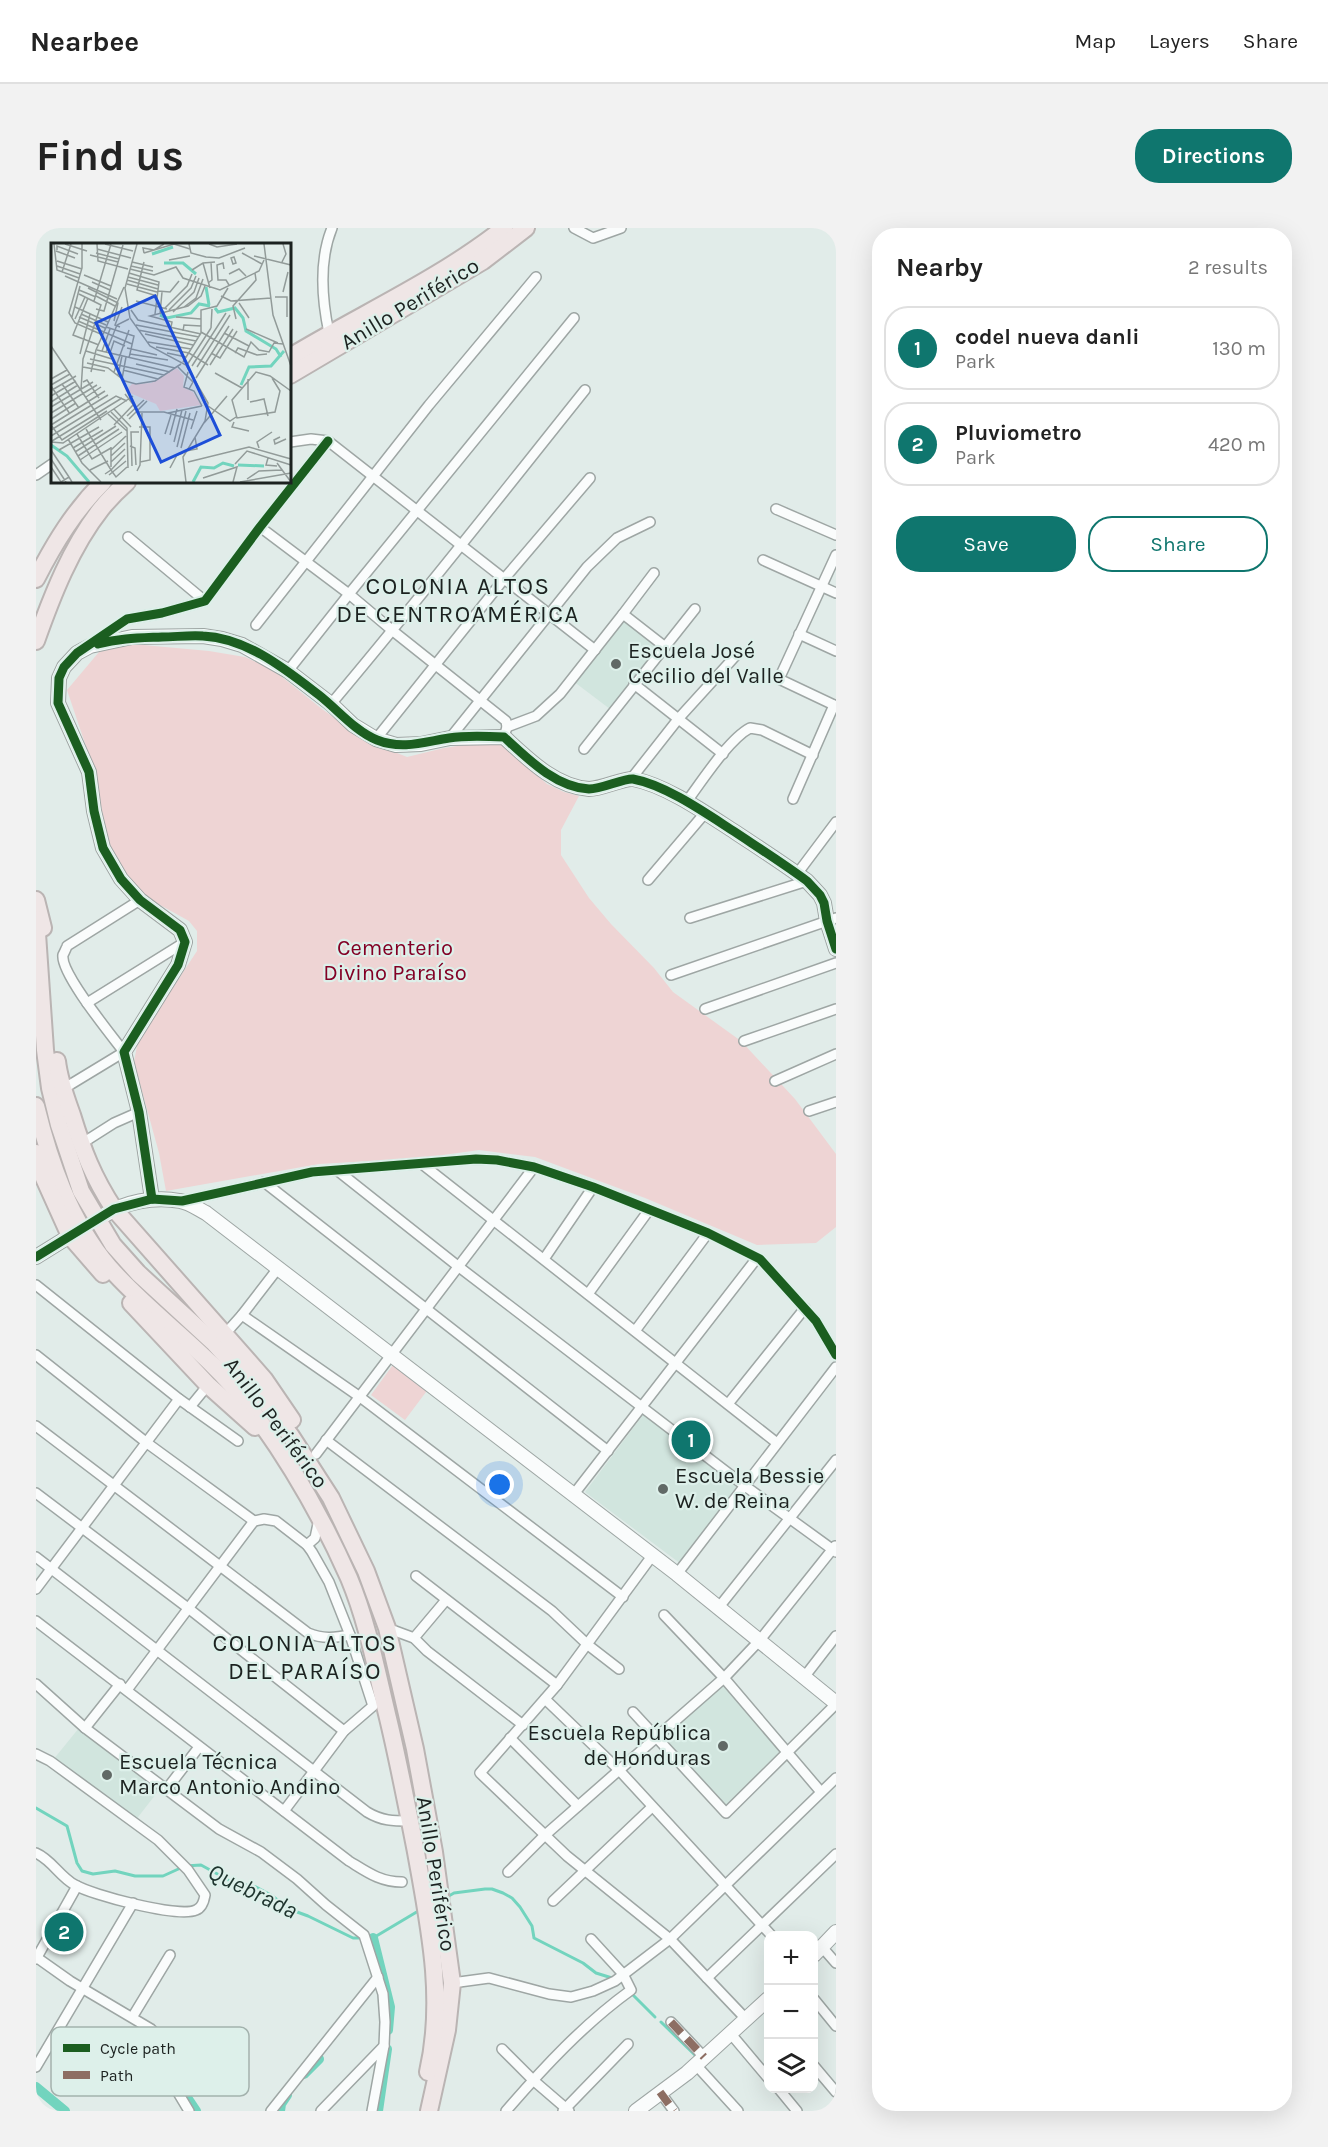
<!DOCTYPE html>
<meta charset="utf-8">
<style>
body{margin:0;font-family:Karla,sans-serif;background:#f2f2f2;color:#222}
.controls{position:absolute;right:18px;bottom:18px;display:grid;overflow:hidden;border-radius:12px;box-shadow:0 6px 24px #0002}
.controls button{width:54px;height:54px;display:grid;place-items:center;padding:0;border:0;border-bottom:2px solid #e0e0e0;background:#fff;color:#222;font:30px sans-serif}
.you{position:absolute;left:464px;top:1257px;width:21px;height:21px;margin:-15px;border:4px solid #fff;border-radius:50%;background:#1a73e8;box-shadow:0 0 0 9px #1a73e833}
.badge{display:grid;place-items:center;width:39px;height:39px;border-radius:50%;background:#0f766e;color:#fff;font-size:20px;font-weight:700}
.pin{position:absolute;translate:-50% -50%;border:3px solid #fff;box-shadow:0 2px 6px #0006}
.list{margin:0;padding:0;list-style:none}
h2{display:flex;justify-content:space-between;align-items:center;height:78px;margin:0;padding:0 24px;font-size:26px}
h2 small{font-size:20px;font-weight:400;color:#767676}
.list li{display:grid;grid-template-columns:39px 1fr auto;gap:18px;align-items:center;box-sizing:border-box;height:84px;margin:0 12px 12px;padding:0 12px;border:2px solid #e0e0e0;border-radius:24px}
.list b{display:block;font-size:22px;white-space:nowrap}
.list p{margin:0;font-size:20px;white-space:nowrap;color:#767676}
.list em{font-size:20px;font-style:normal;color:#767676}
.actions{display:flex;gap:12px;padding:18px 24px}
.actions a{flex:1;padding:14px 0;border:2px solid #0f766e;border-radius:24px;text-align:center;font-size:21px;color:#0f766e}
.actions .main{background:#0f766e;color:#fff}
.icon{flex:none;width:33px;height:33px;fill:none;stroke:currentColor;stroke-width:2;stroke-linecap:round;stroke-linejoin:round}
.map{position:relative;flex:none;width:800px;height:1883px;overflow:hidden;border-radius:24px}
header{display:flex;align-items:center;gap:36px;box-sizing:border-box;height:84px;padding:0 30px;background:#fff;border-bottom:2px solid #e0e0e0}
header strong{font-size:28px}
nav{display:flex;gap:33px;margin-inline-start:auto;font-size:21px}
.intro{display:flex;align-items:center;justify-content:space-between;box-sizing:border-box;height:144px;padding:0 36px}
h1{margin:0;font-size:42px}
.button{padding:15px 27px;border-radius:24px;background:#0f766e;color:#fff;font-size:21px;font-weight:700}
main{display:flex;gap:36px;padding:0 36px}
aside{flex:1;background:#fff;border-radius:24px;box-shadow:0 6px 24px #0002}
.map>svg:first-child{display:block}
.built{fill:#d1e5de}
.green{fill:#eed4d4}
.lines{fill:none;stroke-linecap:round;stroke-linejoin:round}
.stream{stroke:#72d4be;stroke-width:3}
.canal{stroke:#72d4be;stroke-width:10}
.street-casing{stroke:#9ea6a4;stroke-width:12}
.secondary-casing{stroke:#9ea6a4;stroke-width:16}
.highway-casing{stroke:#bab4b3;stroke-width:20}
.street{stroke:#fafcfc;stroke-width:9}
.secondary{stroke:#fafcfc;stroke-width:14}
.highway{stroke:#efe6e6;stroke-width:16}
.quiet{stroke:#8d6e63;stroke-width:8;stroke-dasharray:15 8;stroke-linecap:butt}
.cycleway-casing{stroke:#ddf0ea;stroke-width:13}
.cycleway{stroke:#1b5e20;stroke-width:9}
.poi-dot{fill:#616966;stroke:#ddf0ea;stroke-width:2}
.labels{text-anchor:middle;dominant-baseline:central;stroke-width:4.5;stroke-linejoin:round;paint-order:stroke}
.street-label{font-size:22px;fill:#1c2220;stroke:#ddf0ea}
.poi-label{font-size:22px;fill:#1c2220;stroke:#ddf0ea;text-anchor:start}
.park-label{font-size:22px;fill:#830025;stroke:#ddf0ea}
.neighbourhood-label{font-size:24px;letter-spacing:1.5px;fill:#1c2220;stroke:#ddf0ea}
.water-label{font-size:24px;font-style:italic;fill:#1e342e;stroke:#ddf0ea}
.inset-river{fill:none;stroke:#72d4be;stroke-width:3}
.inset-road{fill:none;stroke:#929b99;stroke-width:1.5}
.view{fill:#1d4ed8;fill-opacity:0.15;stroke:#1d4ed8;stroke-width:3}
.inset-edge{fill:none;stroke:#1c2220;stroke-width:3}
.key{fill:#ddf0ea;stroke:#a3b2ad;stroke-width:1.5}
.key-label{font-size:16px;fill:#1c2220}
</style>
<header>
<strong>Nearbee</strong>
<nav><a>Map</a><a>Layers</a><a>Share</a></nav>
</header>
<div class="intro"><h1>Find us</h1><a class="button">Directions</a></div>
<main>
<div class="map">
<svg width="800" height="1883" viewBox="0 0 800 1883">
<rect width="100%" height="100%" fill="#e1ece9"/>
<g class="built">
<polygon points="587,391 623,419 574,481 537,453"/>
<polygon points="607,1187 704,1259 645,1336 549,1264"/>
<polygon points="688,1456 747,1526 692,1580 625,1510"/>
<polygon points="43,1500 123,1562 99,1593 17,1532"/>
</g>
<g class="green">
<polygon points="85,415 173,423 209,429 236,441 286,481 331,513 371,529 408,520 447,514 464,515 511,556 528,564 543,568 525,602 525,627 553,670 575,696 618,740 637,764 705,813 759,871 800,926 800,999 780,1015 721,1017 609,970 499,929 443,922 386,930 283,936 130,963 123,925 98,834 101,818 107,805 161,723 161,703 153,693 106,667 85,638 72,616 59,545 31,462 63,424"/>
<polygon points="359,1134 393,1160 369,1192 335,1167"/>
</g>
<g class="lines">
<g class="stream">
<polyline points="0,1580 31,1598 41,1635 46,1643 57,1646 79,1643 99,1648 127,1648 149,1638 165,1637 196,1654 220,1659 235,1667 253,1681 272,1688 317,1710 325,1710"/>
<polyline points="411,1669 418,1665 449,1661 456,1661 467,1665 476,1670 484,1679 496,1698 498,1710 547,1735 560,1745 576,1750"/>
<polyline points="333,1710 337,1710 384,1682"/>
<polyline points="597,1767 619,1789"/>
<polyline points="625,1794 661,1829"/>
</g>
<g class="canal">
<polyline points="337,1710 354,1779 352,1802"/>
<polyline points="135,1836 138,1850 160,1883"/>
<polyline points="268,1846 283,1831"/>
<polyline points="0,1859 29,1883"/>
<polyline points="244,1883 245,1876 251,1867"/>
<polyline points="342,1883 351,1821"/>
</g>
<defs>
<g id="street">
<polyline points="538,0 557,10 585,0"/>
<path d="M293,105C286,72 283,32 296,0"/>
<polyline points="254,214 275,211 292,213 559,422"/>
<polyline points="0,247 16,236"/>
<polyline points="740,281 800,307"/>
<polyline points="224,299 313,366 357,403 470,493 471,499 468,509"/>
<polyline points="92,309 169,373"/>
<polyline points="800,327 743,451 800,478"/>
<polyline points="727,332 800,365"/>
<polyline points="587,386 618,345"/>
<polyline points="220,397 393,177 500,49"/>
<polyline points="763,406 800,423"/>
<polyline points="58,415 91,391 126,385 169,373 224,299 292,213"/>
<polyline points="252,443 313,366 538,90"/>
<polyline points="598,456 687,526"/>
<path d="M295,476C382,373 465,267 549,162"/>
<polyline points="471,499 500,488 524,466 587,386 628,418"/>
<polyline points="414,510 551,339 581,310 614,294"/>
<polyline points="340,511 468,351 554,250"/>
<polyline points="548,521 659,381"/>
<polyline points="595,551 643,490 703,424"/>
<polyline points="757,571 798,477"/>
<path d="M651,573C666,553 693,511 714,500L726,502L777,527"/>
<polyline points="761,646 800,594"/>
<polyline points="612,652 669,585"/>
<polyline points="654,690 771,653"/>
<polyline points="635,747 800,690"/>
<polyline points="51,775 149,714"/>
<polyline points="669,781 800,735"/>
<polyline points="708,813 800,781"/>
<polyline points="739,853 800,826"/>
<path d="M27,861L88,824C76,808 24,745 27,727C27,727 31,719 31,718L104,672"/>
<polyline points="773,883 800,874"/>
<polyline points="45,916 78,895 103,884"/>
<polyline points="386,936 741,1215"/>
<polyline points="302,943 423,1039 709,1258 800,1324"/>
<polyline points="228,954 572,1223"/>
<polyline points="146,973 276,944 440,931 461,932 498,939 557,959 672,1005 724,1031 780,1093 800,1127"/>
<polyline points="508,1031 557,959"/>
<polyline points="0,1057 143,1171 202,1213"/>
<polyline points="552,1066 613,982"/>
<polyline points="206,1087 243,1039"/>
<polyline points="599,1103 672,1005"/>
<polyline points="189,1106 206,1087 324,1169 587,1369"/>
<polyline points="0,1127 111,1215 218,1293 228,1291 240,1293 271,1317 276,1324 293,1354 314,1407 337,1478 308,1503 248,1583"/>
<polyline points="692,1176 769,1080"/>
<polyline points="154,1179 172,1157"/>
<path d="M0,1198L272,1405C287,1411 298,1410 314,1407"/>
<polyline points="290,1212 516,1383 552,1417 583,1441"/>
<polyline points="280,1226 498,939"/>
<polyline points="0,1265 152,1380 308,1503"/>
<polyline points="538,1266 721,1030"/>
<polyline points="271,1317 279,1310 283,1291"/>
<polyline points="616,1328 521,1457 444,1545 531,1628 634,1711 710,1791"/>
<path d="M0,1329L331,1584C346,1593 357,1593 374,1593"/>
<polyline points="641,1346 800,1139"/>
<polyline points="380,1348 521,1457"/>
<polyline points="0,1361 143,1171"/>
<polyline points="683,1379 800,1232"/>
<polyline points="628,1387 688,1450 785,1564"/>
<path d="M0,1393L313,1633C331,1644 344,1654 366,1654"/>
<polyline points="351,1400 378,1410 391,1423 487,1497"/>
<polyline points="378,1410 410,1372"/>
<polyline points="769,1448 800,1408"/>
<polyline points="0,1456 49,1500 183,1601 225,1624 261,1651 290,1677 328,1707 347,1766 349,1794 348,1818 336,1883"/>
<polyline points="91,1462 218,1293"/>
<polyline points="509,1471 583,1542 736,1708"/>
<polyline points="597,1484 690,1585 800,1476"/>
<polyline points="49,1500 84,1456"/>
<polyline points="474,1510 542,1578"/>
<path d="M0,1526L14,1533L122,1612L152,1642L169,1667C168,1673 166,1680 160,1682C142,1690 56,1667 39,1657C23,1648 16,1632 0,1625"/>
<polyline points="130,1562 163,1519"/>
<polyline points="472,1644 508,1608 688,1450 724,1412 799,1318"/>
<polyline points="517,1673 616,1579"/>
<polyline points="786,1719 800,1735"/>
<polyline points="0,1729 34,1753 115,1801 133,1818 142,1836 141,1863 153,1883"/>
<polyline points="0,1731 41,1658"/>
<polyline points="671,1750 800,1626"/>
<polyline points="416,1755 453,1750 513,1766 535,1769 557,1763 579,1753 634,1711 800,1550"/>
<polyline points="778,1771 800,1798"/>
<polyline points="97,1788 134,1727"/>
<polyline points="635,1794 668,1829"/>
<polyline points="695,1806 732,1850"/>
<polyline points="466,1821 497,1852 533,1883"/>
<polyline points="660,1837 702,1883"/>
<polyline points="778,1838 800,1864"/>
<polyline points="0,1839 97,1675"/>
<polyline points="742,1860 761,1883"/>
<polyline points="624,1864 638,1883"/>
<polyline points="235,1883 342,1749"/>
<polyline points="285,1883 348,1818"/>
<path d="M470,1883C508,1839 548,1796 595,1762L587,1746L555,1711"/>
<polyline points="527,1883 592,1816"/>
</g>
<g id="secondary">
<path d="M116,971L103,884L88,824L142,737L149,714L144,702L104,672L85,651L67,620L58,583L53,544L22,475L23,450L28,439L41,425L54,418L96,409L167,408L186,411L206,417L252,443L295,476L317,497L340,511L360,517L385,516L414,510L468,509C491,530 519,559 553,561C566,561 588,550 597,551C630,557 671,586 699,604C723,620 748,636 771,653L784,667L788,675L791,693L800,721"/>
<path d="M67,988C88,974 118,968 144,973C153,974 162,981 170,985L641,1346L800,1475"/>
<polyline points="0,1029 37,1006"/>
<polyline points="778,1727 800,1704"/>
<polyline points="600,1883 651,1845 732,1771"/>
</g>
<g id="highway">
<path d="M254,129C325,86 402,52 468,0"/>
<polyline points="254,147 447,33 490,0"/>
<path d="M0,351C19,314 38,283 67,254"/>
<path d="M0,413C16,368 35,319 65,281C73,271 82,262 91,254"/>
<polyline points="0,672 7,700"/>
<polyline points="0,691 9,822 14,860 23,897 45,963 77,1017 102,1045 177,1114 221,1163 255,1208 295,1270 330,1343 351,1400 379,1521 398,1624 416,1755 411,1802 393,1883"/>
<path d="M21,833C23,852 30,870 36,887C47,923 57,949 78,981L228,1151L256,1192"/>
<path d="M0,878C14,935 34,993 73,1039C116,1088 173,1125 212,1177C252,1230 286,1289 313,1350C331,1393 340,1440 351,1486C362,1531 371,1578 380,1624C393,1697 409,1770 392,1844"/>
<polyline points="0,925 7,948 34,1008 67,1046"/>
<polyline points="95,1075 172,1157 219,1199"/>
</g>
</defs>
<use href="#street" class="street-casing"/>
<use href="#secondary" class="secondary-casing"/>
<use href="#highway" class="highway-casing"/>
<use href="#street" class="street"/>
<use href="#secondary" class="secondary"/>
<use href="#highway" class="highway"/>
<g class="quiet">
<polyline points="635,1794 668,1829"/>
<polyline points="624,1864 638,1883"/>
</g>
<defs>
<g id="cycleway">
<path d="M62,416C84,410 104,410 126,409C139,409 153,407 167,408C211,410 249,441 283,467C302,482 319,503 341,512C366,522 388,514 413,510C430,507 450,508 468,509C491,530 519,559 553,561C566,561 588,550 597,551C630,557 671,586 699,604C723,620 748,636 771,653L784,667L788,675L791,693L800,721"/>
<polyline points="116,971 103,884 88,824 142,737 149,714 144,702 104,672 85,651 67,620 58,583 53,544 22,475 23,450 28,439 41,425 91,391 126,385 169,373 224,299 292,213"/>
<polyline points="0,1029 78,981 116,971 146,973 276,944 440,931 461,932 498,939 557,959 672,1005 724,1031 780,1093 800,1127"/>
</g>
</defs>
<use href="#cycleway" class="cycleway-casing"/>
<use href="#cycleway" class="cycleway"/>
</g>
<g class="poi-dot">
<circle cx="580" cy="436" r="6"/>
<circle cx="627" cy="1261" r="6"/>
<circle cx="687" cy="1518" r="6"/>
<circle cx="71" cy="1547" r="6"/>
</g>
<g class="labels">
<g class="street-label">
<text transform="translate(374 76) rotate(-31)">Anillo Periférico</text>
<text transform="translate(240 1195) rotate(53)">Anillo Periférico</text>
<text transform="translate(400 1646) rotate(81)">Anillo Periférico</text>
</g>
<g class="poi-label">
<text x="592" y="423">Escuela José<tspan x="592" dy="25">Cecilio del Valle</tspan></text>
<text x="639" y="1248">Escuela Bessie<tspan x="639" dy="25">W. de Reina</tspan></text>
<text x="675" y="1505" text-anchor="end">Escuela República<tspan x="675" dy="25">de Honduras</tspan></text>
<text x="83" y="1534">Escuela Técnica<tspan x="83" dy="25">Marco Antonio Andino</tspan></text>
</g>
<g class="park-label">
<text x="359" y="720">Cementerio<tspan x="359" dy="25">Divino Paraíso</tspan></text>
</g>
<g class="neighbourhood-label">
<text x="422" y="358">COLONIA ALTOS<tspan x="422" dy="28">DE CENTROAMÉRICA</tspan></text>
<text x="269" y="1415">COLONIA ALTOS<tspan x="269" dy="28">DEL PARAÍSO</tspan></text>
</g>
<g class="water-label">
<text transform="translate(217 1663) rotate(26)">Quebrada</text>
</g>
</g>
<g transform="translate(15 15)">
<rect width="240" height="240" fill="#e1ece9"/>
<path d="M126,125L133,133L132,144L142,149L150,162L109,168L105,161L74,148L81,141L100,140Z" fill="#eed4d4"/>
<path class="inset-river" d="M101,11L122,4M113,20H132L145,31M155,44L158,62M164,65L167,69L184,65L192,75L195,88L225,106L230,114M109,72L116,75L140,70L148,61L159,63M190,142L198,124L220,123L233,108M0,202L16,213L38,239M187,222L213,223M142,239L150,224L163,225L172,220L183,223"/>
<path class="inset-road" d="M3,1L6,27L28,35M14,1L36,8M31,1V25L18,70L24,80L52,92M46,1L47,18L77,26M54,1L82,8M86,1L74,45L79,75L99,103L135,122L157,160L154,178L132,214L135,239M138,1L140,10L155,14L168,15L194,5M158,1L166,4L186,1M213,1L222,72L240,123M46,6L80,15M6,7V3L27,11M5,8L24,15M45,10L68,16M93,10L123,1L139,6M93,10L92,5L103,7L113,1M191,10L211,21M39,12L67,19M203,13L240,22M183,14L185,20L182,21L180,15ZM118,17L139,13M6,18L31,26M81,19L102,24M93,19L86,47L106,53M231,19L235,11L232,1M152,20L159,45M6,23L29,31M80,23L102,28M79,26L103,32L125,24L132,35L169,47L208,28L213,17M173,26L172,20L166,22L167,37H175L178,42M141,27L152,20L164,19M11,29L20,1M78,30L108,39L104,71M178,31L188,26L195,33M33,32L60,43M14,33L66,56M77,34L107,42M76,37L107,46M41,39L59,47M157,40L161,37L160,19M76,41L106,49M37,45L67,60L63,78M28,47L45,54M107,48L119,49L128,38M232,49L237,29M28,51L50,62L32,116L30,147M45,53L64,63M170,53L180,58L220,55M224,54H236V74M37,55L22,92L48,102M43,58L60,1M85,58L116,66M188,60L198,75M24,64L57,79M133,64L145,55L152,36M114,65L136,43L141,31M45,66L53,68L72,2M80,67L87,77L150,91M118,67L140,45L145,33M122,69L143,49L148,35M30,71L55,82M109,71L111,49M21,74L29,43M28,74L54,85M125,74L150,76M24,76L34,54M185,76L182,63L205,37L204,30M27,78L53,89M85,82L148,94M55,84L83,93L78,115M69,84L64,82L71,64M120,84L121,79L99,73L137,63L150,53L154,43M160,85L161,66M195,86L227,100M87,87L145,98M132,88L133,82L150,83M53,89L81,101M150,89L193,114L200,99L208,107L218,109L223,100L232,101M173,90L198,103M94,91L142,102M97,99L140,106M0,103L50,177M105,104L138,110L157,122M76,105L106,112M46,107L124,125M35,108L61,116M51,108L59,86M55,109L66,82L78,76M59,110L63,98L74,103M116,110L135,114M160,110L169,115L186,88M184,110L187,105L206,112L216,111M29,111L39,71M79,111L117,117M39,116L113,132M132,119L150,90V67L166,63L177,45M36,120L57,125L74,138L85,141L104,138L130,121M85,121L119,129M136,122L160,85M159,122L182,86M141,123L175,70M32,124L54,128M127,124L142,139L138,146M146,124L179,72M72,127L107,136M40,129L45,107L73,44M63,129L78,87M137,129L133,144L143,148L151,163M164,130L191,145M67,132L71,113M145,135L178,83M221,135L229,148L224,169L186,175L181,157L205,129L219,133L240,148M0,136L16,127M71,136L75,114M32,139L36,137L48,155M11,141L28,165M0,142L19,131M0,143L19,171M1,147L25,133M74,151L88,169H113L142,177M0,153L25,138M35,154L50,144M197,157V136M0,159L27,142M199,159L213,156L217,173M157,163L179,178L185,174M0,164L42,139M63,166L80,184M60,169L76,185L77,225M0,170L46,142M117,170L151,163M57,171L76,188M76,173L93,157M0,176L25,160M78,176L96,158M183,179L181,184L198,188M153,180L176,153M0,182L11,197L56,168M0,182L54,148M63,182L82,162M88,184H99V217L89,219M35,186L60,227L74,212M140,186L146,168M0,187L57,152M26,191L41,216L60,205M114,191L120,172M119,192L126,166M0,193L65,153L76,158M229,194L223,197L224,201L235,196M17,196L31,220L50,239M1,198L71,155M0,199L12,200L82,153M123,199L131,167M79,203L84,205L85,222M60,204V224M126,204L135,168M22,205L52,187M130,205L139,170M208,205L206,199L221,189M0,207L18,234M8,207L48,184M60,207L75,193M135,208L146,206L144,194M24,209L65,183M27,213L68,186M60,213L74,200M217,215L215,222L226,223M0,216L15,239M29,217L71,189M60,219L74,206M137,219L198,204L240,216M226,220L240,239M184,221L196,208L240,222M81,223L80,189H88M0,224L10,239L18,234L21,239M119,225L126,212L132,210M39,227L57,218M86,228L89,222L91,170M54,231L60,227L65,234L76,224M58,232L75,218M152,235L186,224L182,239M196,236L208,228L231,227M189,239L240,230"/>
<path class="view" d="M104,53L169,192L110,219L45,80Z"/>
<rect width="240" height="240" class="inset-edge"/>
</g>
<rect x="15" y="1799" width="198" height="69" rx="9" class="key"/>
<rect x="27" y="1816" width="27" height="8" fill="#1b5e20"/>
<rect x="27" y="1843" width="27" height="8" fill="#8d6e63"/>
<g class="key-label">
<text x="64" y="1826">Cycle path</text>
<text x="64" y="1853">Path</text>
</g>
</svg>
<div class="controls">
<button>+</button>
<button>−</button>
<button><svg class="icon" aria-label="layers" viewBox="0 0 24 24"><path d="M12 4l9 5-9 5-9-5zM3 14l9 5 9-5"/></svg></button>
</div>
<div class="you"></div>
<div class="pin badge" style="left:655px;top:1212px">1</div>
<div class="pin badge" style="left:28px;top:1704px">2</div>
</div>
<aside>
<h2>Nearby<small>2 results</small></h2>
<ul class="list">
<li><span class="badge">1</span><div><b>codel nueva danli</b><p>Park</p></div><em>130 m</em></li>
<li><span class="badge">2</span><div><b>Pluviometro</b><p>Park</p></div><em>420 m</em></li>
</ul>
<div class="actions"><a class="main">Save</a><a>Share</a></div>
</aside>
</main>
